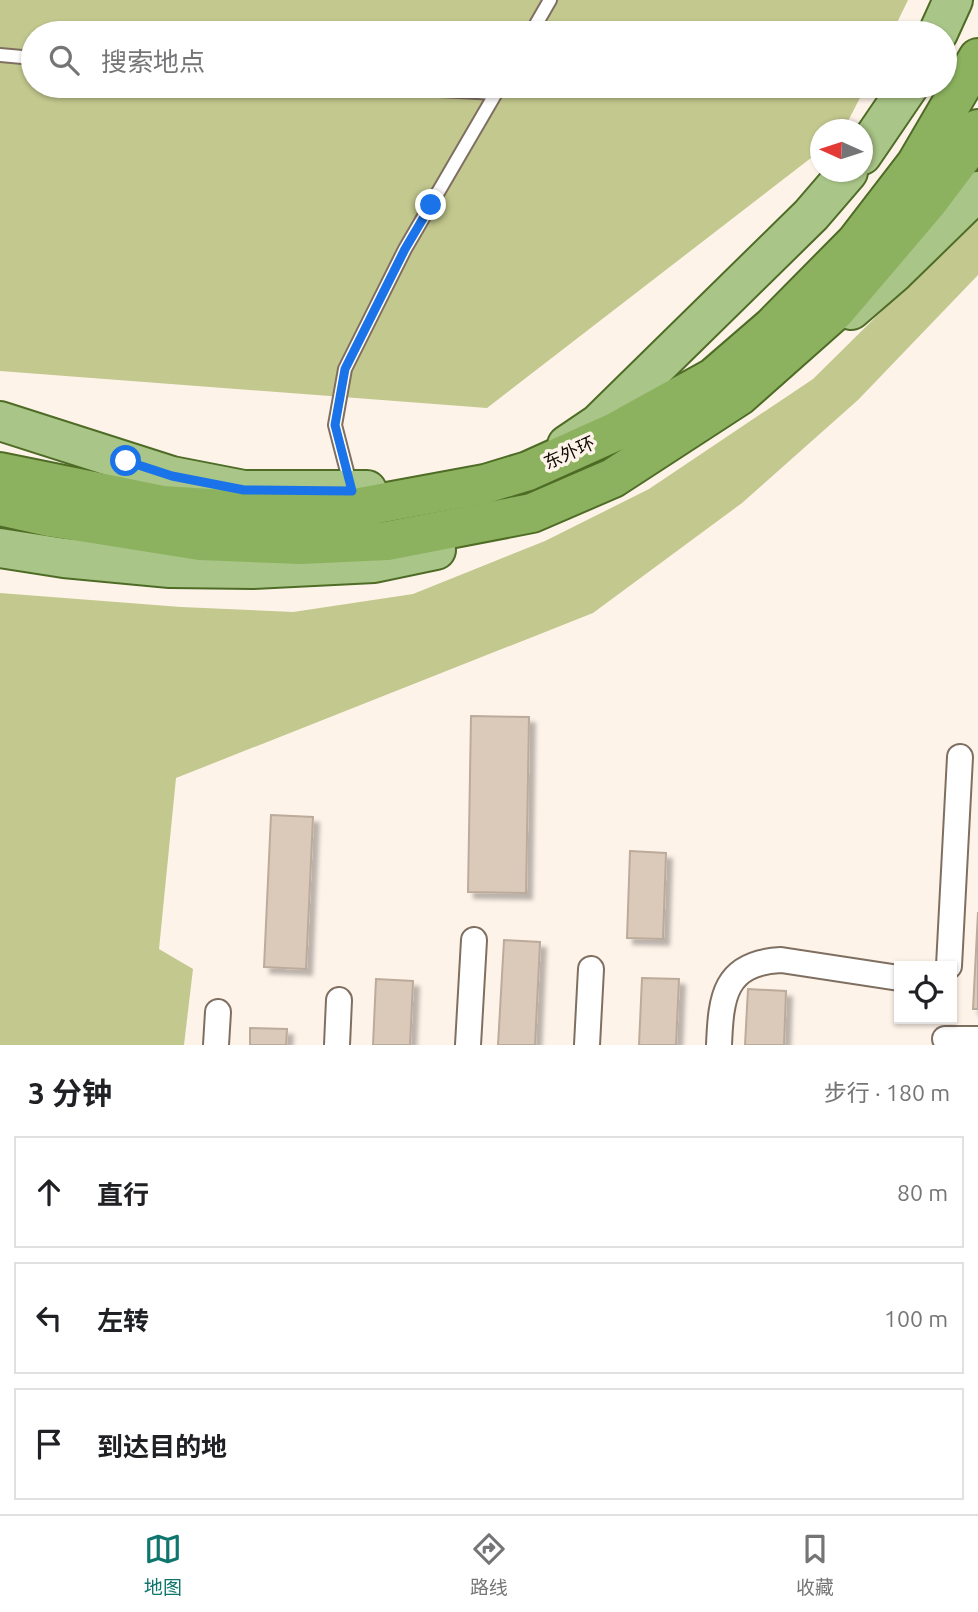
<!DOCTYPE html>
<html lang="zh">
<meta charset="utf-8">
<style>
body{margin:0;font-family:Ubuntu,"Noto Sans SC",sans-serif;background:#f2f2f2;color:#202124}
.controls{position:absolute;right:21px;bottom:21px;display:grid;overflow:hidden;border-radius:0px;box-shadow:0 2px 5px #0004}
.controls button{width:63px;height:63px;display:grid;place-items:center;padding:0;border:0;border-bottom:2px solid #e0e0e0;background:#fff;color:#202124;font:35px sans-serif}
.compass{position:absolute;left:810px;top:119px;width:63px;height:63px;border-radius:50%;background:#fff;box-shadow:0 2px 5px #0004;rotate:273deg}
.stop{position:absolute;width:21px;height:21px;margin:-16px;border:5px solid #1a73e8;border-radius:50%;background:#fff}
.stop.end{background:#1a73e8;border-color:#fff;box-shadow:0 2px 7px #0008}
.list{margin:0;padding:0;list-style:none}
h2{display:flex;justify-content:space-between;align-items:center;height:91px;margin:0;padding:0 28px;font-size:30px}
h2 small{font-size:23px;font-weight:400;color:#757577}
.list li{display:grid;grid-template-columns:46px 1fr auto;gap:21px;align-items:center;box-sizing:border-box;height:112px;margin:0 14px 14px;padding:0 14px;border:2px solid #e0e0e0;border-radius:0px}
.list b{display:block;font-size:26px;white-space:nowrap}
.list em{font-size:23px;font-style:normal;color:#757577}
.icon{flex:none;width:38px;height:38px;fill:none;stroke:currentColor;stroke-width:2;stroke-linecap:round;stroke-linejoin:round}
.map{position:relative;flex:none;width:978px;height:1045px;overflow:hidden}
.search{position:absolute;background:#fff;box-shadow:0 2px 5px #0004;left:21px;right:21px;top:21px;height:77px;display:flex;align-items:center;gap:18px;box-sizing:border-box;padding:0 24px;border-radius:38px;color:#757577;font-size:26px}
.sheet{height:469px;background:#fff}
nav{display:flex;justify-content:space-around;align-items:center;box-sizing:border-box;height:98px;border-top:2px solid #e0e0e0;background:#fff;font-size:19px;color:#757577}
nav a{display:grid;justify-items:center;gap:4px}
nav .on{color:#0f766e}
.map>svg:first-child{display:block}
.forest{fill:#c3c88e}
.building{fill:#dbcaba;stroke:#bcab9b;stroke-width:2;filter:url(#shadow)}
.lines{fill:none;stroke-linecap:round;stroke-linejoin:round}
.service-casing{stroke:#7f6f61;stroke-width:16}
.minor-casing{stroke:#7f6f61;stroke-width:28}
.primary-casing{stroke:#4e6c26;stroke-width:42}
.trunk-casing{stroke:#4e6c26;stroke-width:42}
.service{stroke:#fff;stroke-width:12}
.minor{stroke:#fff;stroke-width:24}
.primary{stroke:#a9c587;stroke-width:38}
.trunk{stroke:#8cb25f;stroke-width:38}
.route{stroke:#1a73e8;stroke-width:9}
.labels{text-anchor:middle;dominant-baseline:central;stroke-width:7;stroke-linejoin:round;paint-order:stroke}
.street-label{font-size:18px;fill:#120c07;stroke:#fef3e9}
</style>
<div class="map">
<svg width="978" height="1045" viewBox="0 0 978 1045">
<defs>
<filter id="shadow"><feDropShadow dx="6" dy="6" stdDeviation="2" flood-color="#0004"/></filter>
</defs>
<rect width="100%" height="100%" fill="#fef3e9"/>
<g class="forest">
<polygon points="0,0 908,0 892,33 33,33 33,86 866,86 844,129 820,130 820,151 487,408 0,371"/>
<polygon points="978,216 978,275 858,400 742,503 593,613 176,778 159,949 193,969 184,1045 0,1045 0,593 181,607 293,612 413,594 545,541 649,489 813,379"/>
</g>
<g class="building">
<polygon points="471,716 529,717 526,893 468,892"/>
<polygon points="271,815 313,817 306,969 264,967"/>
<polygon points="630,851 666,853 663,939 627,938"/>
<polygon points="978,912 978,1009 973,1009"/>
<polygon points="504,940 540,942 535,1045 498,1045"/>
<polygon points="642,978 679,979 676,1045 639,1045"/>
<polygon points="376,979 413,981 410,1045 373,1045"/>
<polygon points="748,989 786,991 784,1045 745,1045"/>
<polygon points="250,1028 287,1029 286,1045 250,1045"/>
</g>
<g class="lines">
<defs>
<g id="service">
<polyline points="531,33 550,0"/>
<polyline points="0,55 33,58"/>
<polyline points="364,86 496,93"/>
<polyline points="351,487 335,425 345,369 405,249 500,86"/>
</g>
<g id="minor">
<polyline points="949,966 960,757"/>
<polyline points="945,1039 978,1039"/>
<polyline points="216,1045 218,1012"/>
<polyline points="337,1045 339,1000"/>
<polyline points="468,1045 474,940"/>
<polyline points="587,1045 591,969"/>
<path d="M719,1045C721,997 724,963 781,960L899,978"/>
</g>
<g id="primary">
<polyline points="938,33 953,0"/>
<polyline points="862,155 909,86"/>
<polyline points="851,310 895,272 978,191"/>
<polyline points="0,421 172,476 244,490 367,490"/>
<polyline points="567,445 598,424 811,215 848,172"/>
<polyline points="0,548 64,558 170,568 253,569 374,563 436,550"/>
</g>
<g id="trunk">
<polyline points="0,472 163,505 272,512 355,508 485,484 528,471 617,431 713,378 772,327 856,242 916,164 978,58"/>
<polyline points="0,506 49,517 200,541 301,545 387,541 532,513 613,478 739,396 836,310 927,203 964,154 978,129"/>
</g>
</defs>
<use href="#service" class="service-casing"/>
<use href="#minor" class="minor-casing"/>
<use href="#primary" class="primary-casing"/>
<use href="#trunk" class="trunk-casing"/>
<use href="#service" class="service"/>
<use href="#minor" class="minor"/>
<use href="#primary" class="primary"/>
<use href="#trunk" class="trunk"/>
</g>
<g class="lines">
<polyline class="route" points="126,461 172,476 244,490 352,491 335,425 345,369 405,249 431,205"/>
</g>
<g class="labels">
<g class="street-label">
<text transform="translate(569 452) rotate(-24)">东外环</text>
</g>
</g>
</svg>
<div class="controls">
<button><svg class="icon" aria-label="locate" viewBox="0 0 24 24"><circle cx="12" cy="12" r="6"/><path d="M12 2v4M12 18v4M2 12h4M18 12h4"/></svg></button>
</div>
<svg class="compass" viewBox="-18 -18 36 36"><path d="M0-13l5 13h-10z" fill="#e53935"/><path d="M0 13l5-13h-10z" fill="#757577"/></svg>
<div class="stop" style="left:126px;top:461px"></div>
<div class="stop end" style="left:431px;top:205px"></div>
<div class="search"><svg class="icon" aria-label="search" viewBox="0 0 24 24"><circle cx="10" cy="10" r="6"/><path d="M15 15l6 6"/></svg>搜索地点</div>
</div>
<section class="sheet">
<h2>3 分钟<small>步行 · 180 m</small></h2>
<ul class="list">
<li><svg class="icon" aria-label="ahead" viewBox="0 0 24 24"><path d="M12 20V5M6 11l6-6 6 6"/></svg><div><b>直行</b></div><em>80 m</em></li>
<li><svg class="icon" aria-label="left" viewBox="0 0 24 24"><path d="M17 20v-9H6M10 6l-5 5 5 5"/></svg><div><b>左转</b></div><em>100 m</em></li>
<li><svg class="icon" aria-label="arrive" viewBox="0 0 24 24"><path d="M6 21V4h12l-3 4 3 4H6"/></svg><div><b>到达目的地</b></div></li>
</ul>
</section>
<nav>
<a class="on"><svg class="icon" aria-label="map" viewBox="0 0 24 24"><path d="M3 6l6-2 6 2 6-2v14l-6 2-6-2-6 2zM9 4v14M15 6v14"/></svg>地图</a>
<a><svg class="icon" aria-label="directions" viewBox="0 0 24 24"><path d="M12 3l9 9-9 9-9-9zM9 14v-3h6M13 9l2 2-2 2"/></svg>路线</a>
<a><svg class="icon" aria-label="saved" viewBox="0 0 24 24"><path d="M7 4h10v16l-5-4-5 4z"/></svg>收藏</a>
</nav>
